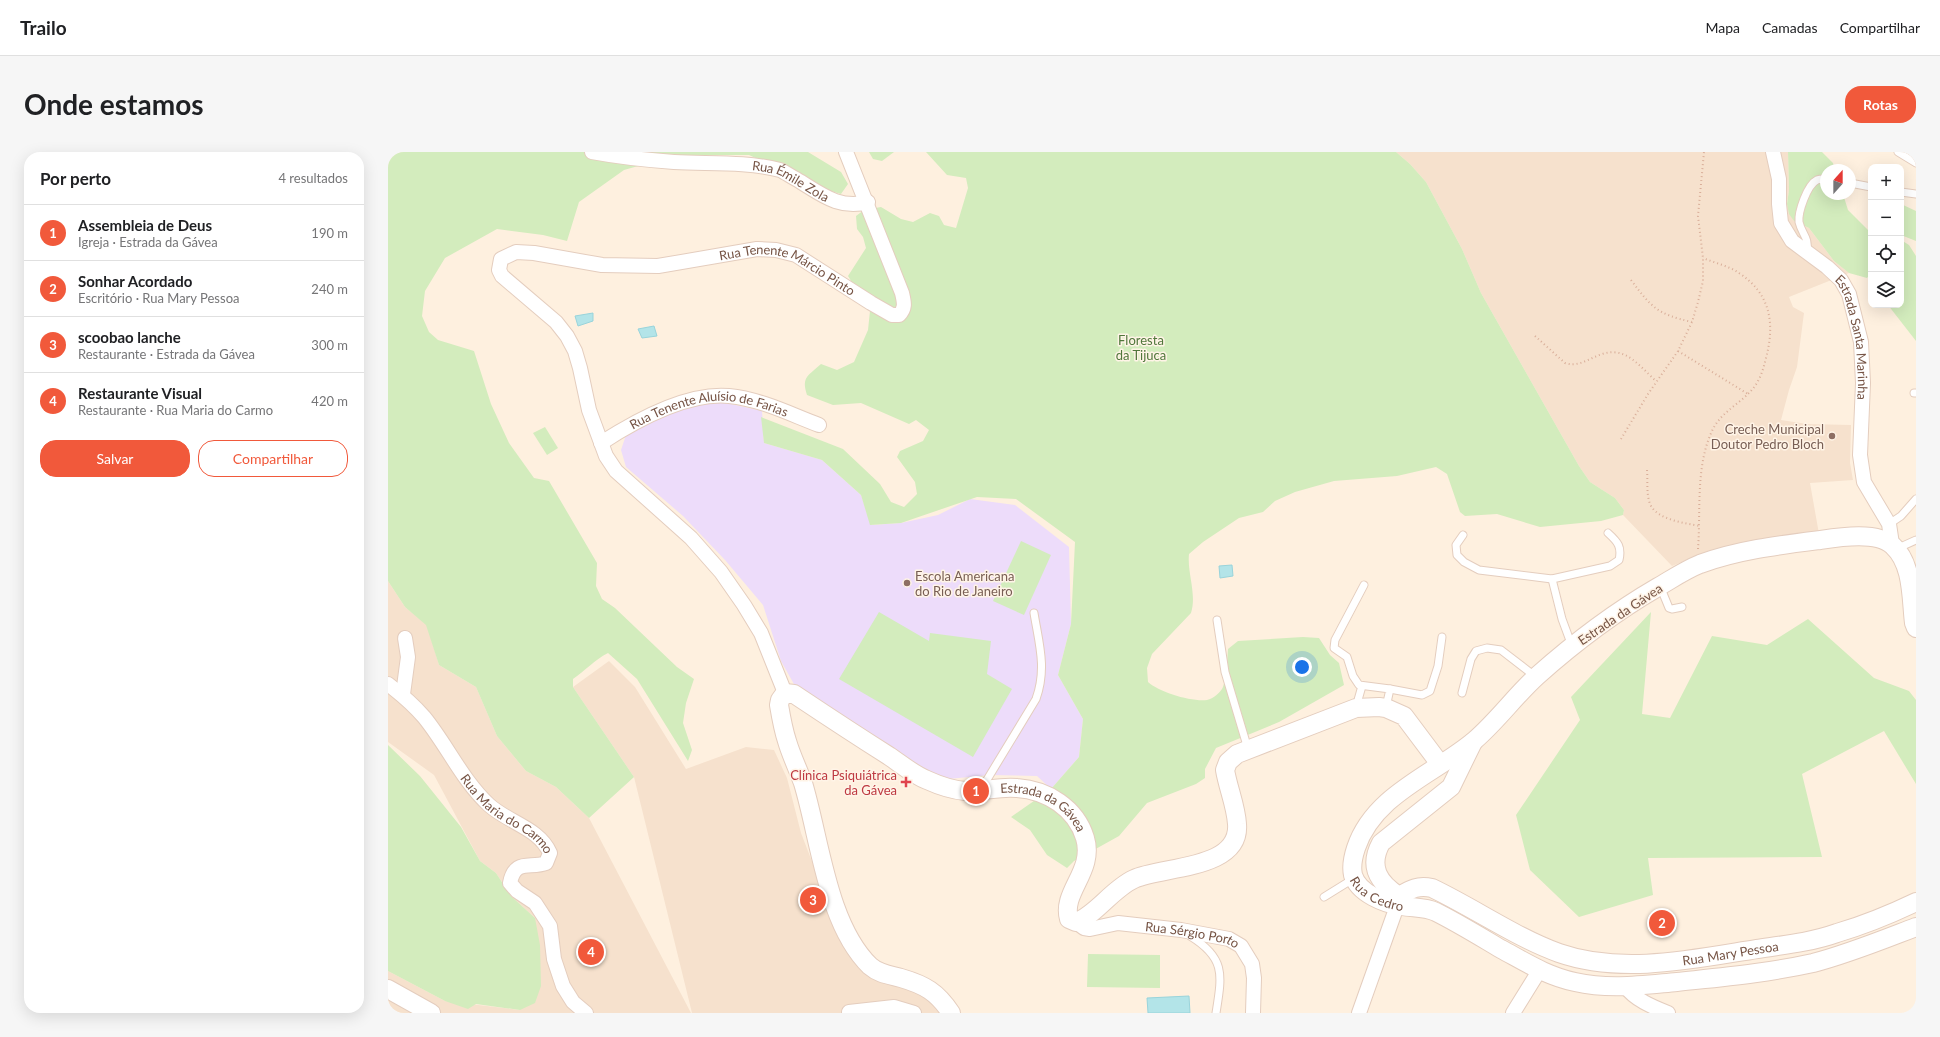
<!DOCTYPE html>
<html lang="pt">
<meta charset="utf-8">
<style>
body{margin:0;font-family:Lato,sans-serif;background:#f6f6f6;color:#202124}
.controls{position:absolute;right:12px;top:12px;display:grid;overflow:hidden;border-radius:8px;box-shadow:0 4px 16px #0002}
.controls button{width:36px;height:36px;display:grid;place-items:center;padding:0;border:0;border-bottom:1px solid #e0e0e0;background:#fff;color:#202124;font:20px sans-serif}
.compass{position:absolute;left:1432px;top:12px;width:36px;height:36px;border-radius:50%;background:#fff;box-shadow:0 4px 16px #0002;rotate:21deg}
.you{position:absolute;left:914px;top:515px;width:14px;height:14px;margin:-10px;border:3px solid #fff;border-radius:50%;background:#1a73e8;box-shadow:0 0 0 6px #1a73e833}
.badge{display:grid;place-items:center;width:26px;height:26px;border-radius:50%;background:#f1593b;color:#fff;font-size:13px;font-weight:700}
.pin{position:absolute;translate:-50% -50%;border:2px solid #fff;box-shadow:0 1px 4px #0006}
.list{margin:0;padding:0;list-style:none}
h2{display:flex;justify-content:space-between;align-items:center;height:52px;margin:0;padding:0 16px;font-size:17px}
h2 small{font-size:13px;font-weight:400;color:#757577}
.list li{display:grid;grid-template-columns:26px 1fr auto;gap:12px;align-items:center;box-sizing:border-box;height:56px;padding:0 16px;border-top:1px solid #e0e0e0}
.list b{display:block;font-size:15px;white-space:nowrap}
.list p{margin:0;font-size:13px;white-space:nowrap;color:#757577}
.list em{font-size:13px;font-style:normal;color:#757577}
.actions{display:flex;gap:8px;padding:12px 16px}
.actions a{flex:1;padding:9px 0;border:1px solid #f1593b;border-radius:16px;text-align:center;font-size:14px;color:#f1593b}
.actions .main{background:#f1593b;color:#fff}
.icon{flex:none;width:22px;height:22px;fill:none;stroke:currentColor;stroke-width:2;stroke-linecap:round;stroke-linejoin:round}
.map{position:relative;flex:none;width:1528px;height:861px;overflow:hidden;border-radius:16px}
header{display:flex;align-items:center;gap:24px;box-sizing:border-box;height:56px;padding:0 20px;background:#fff;border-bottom:1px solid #e0e0e0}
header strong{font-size:19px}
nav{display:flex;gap:22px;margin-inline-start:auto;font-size:14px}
.intro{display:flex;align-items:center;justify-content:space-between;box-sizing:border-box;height:96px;padding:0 24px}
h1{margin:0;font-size:28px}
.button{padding:10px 18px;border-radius:16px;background:#f1593b;color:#fff;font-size:14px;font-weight:700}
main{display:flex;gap:24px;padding:0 24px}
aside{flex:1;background:#fff;border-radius:16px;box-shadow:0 4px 16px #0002}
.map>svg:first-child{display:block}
.residential{fill:#f6e1cd}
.education{fill:#eddcfa}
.green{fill:#d3ecbd}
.water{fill:#b3e4e8;stroke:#99d4db}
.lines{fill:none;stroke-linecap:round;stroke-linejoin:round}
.service-casing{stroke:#e4cdbe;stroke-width:9}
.minor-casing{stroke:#e4cdbe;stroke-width:16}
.tertiary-casing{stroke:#e4cdbe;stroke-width:20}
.path{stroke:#d9ae99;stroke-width:2;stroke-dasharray:1 3;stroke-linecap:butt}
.service{stroke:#fff;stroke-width:7}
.minor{stroke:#fff;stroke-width:14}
.tertiary{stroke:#fff;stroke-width:18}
.education-dot{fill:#8d6e63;stroke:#fff4e7;stroke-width:1.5}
.health-dot{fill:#e0444e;stroke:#fff4e7;stroke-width:1.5}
.labels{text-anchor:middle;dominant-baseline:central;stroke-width:3;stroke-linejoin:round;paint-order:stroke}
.street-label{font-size:13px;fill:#765445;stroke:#fff4e7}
.park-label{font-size:13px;fill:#50773b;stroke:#fff4e7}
.education-label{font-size:13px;fill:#785e54;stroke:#fff4e7;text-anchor:end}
.health-label{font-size:13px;fill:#be3a42;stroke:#fff4e7;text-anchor:end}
</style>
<header>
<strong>Trailo</strong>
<nav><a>Mapa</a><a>Camadas</a><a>Compartilhar</a></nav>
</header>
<div class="intro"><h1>Onde estamos</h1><a class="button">Rotas</a></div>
<main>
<aside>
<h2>Por perto<small>4 resultados</small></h2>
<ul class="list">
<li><span class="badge">1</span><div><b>Assembleia de Deus</b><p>Igreja · Estrada da Gávea</p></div><em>190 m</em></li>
<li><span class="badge">2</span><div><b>Sonhar Acordado</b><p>Escritório · Rua Mary Pessoa</p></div><em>240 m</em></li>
<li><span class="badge">3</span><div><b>scoobao lanche</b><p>Restaurante · Estrada da Gávea</p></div><em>300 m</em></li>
<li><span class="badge">4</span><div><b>Restaurante Visual</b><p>Restaurante · Rua Maria do Carmo</p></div><em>420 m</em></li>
</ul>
<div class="actions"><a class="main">Salvar</a><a>Compartilhar</a></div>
</aside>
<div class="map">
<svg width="1528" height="861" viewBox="0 0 1528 861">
<rect width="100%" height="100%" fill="#fef0df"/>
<g class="residential">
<polygon points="1008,0 1400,0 1401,38 1399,52 1406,69 1421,76 1446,109 1461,121 1401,145 1405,155 1416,161 1409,215 1401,238 1393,268 1419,272 1463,273 1462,311 1465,328 1422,331 1431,382 1320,399 1284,414 1235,363 1236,358 1227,346 1202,330 1191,314 1093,141 1074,97 1038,30 1022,12"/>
<polygon points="0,429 17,455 39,473 51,513 88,535 109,584 138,619 168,635 201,666 303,861 0,861 0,819 57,849 132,858 147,766 123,744 108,721 92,709 46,623 0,590"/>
<polygon points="221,509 247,535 298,617 358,595 386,598 399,626 413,681 430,725 463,799 480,825 536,840 560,861 304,861 246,625 185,535"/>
</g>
<polygon class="education" points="321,247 374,259 376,291 434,308 473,343 483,373 513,371 550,363 582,347 627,353 681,395 683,472 670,523 695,567 691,605 663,637 649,624 602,623 560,627 526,613 407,534 393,509 375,453 337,408 295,364 238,315 233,298 240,277"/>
<g class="green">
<path d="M0,0H420L453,20L460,32L453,42L436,37L361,3H289L236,18L191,50L179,89L155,83L109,77L57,106L37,139L34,164L41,180L50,188L86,199L103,252L121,291L146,326L161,329L209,411L208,434L214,447L227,456L289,515L306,527L298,551L295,571L304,598L300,609L249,527L220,501C206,508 197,519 185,527V535L246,625L201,666L168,635L138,619L109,584L88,535L51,513L38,473L17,455L0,429Z"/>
<polygon points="481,0 506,0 494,9 485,7"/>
<path d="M538,0H1008L1022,12L1038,30L1074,97L1093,141L1191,314L1202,330L1227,346L1236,358L1235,363L1213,369L1152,375L1109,362L1077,364L1072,360L1059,322L1048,315L1009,324L946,329L907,340L887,349L875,360L851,366L815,390L801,402C799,421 809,442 803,461L764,502L759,516L760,530C771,540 803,550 819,548C825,547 833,540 835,535C839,524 839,509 840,497L850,489L915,485L931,486L942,503L951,511L956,533L891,570L828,596L817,617V626L808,632L759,651L731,684L686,709L679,716L659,703L642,678L623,665L663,637L691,605L695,567L670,523L683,472L687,390L628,347L589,345L513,371L482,373L473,343L434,308L376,291L373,265L455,297L492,332L503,350L516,355L529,342L527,330L509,305L512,299L535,289L541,278L528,268L521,272L473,251L445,253L419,243C413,225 420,224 433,212L449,218L466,210L480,178L482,159L460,124L478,96L475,85L469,77L468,64L476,58L493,55L513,67L525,70L542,61L551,64L556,73L568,76L580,36L578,26L559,23Z"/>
<polygon points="1400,0 1434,0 1445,11 1447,18 1438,18 1438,42 1455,42 1460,58 1483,81 1483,121 1479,126 1461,121 1446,109 1421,76 1406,69 1401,62 1399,52 1401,38"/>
<polygon points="1513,52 1528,59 1528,89 1513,83"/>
<polygon points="1513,88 1521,93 1528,104 1528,189 1500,153 1513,153"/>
<polygon points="157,275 170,296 159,303 145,281"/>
<polygon points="633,389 663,403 636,463 605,449"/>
<polygon points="491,460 541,489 542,481 603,489 599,522 624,537 585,605 451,527"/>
<polygon points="1263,460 1254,562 1282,566 1324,484 1379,493 1420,467 1486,526 1521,539 1528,548 1528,632 1496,579 1414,622 1434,705 1260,706 1265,743 1191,765 1142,718 1128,663 1192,568 1183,545"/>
<polygon points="0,593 32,624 73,675 92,709 108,721 123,744 147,766 152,793 153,834 147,851 132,858 88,852 80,857 57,849 0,819"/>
<polygon points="700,802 772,803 772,836 699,835"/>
</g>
<g class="water">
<polygon points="205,161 205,169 190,174 187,164"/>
<polygon points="266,174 269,184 254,186 250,177"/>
<polygon points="844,413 845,424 832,426 831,414"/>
<polygon points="801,844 802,861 760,861 759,846"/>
</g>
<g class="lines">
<defs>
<g id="service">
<polyline points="1510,0 1528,11"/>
<polyline points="1462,31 1483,35"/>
<polyline points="1513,40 1528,42"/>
<path d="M1419,100C1421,84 1414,83 1411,70C1410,60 1419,33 1429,28C1431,27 1435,27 1438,27"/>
<polyline points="1526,241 1528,241"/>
<polyline points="1501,372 1513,364 1528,347"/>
<path d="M1075,383L1068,393L1069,403L1076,410L1091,418L1164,427L1222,414L1231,408C1234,395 1230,390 1220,381"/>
<polyline points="1508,397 1528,388"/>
<polyline points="1164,427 1174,467 1184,494"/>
<polyline points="976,433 947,488 946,496 959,505 965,524 971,533 1002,537 998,555"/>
<polyline points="1272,434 1281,456 1284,457 1294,455"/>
<polyline points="829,468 837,520 860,597"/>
<polyline points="1002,537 1034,543 1042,539 1050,514 1054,485"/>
<polyline points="1074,541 1083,507 1088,499 1099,496 1113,498 1148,525"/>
<polyline points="968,555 974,534"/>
<path d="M594,636L648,547C659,516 651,492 646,461"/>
<polyline points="936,745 965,727"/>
<path d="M802,784C838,806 834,823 828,861"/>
</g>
<g id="minor">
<path id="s1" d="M204,0C231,5 259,8 286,10C322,12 356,9 392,18C397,20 402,24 408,27C432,41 450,58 480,50"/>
<path id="s2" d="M1385,0L1391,27V52L1393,71L1404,89L1439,115L1453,128L1461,142L1473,190L1475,231L1472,303L1476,330L1501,372L1504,392"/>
<path id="s3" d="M213,291C247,269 299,240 341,244C372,247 402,262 431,273"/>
<path id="s4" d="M0,532C13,542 25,552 36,565C59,593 74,628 101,653C121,671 151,676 162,701L158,711C142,717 127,706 122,731L129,739L147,751L162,774L166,807L175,834L185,850L198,861"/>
<path id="s5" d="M397,541L373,481L356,453L333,420L303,386L228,319L218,304L201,258L192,216L187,199L179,184L168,170L114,124L111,118L113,107L128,100L146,101L214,113L270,114L369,97L388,98L408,103L483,151L504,163H511C518,156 516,150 514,141L458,0"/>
<polyline points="15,542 20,505 17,486"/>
<path id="s6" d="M688,770L696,776L702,777L730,771L793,778L841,787L853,794L864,812L866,826L865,861"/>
<path d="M1237,834C1247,848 1265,855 1280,861"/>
<polyline points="461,860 506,855 526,861"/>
<polyline points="971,861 1009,754 1011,744"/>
<polyline points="1125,861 1151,819"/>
</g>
<g id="tertiary">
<path id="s7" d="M1528,476L1526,471C1523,447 1525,412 1505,394C1490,379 1452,385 1432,388C1392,393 1350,398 1312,412C1297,418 1284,427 1270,435C1227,460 1186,491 1149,524C1127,544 1110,568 1087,588C1047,622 986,642 968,696C965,705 963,714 965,723C970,741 997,752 1014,754C1026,756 1037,755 1048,760C1070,771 1091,784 1113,797C1139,811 1159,824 1187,830C1222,838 1255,833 1289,830C1335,825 1380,821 1425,811C1460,802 1494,788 1528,775"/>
<path id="s8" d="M1085,590L1063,635L993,691C980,715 991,731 1011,744C1023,737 1030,733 1044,736C1086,756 1129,786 1171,801C1234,823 1306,807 1369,797C1396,793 1424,790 1449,781C1476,773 1503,762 1528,750"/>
<polyline points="0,837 43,861"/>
<path id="s9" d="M563,861C549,840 537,833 513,826C502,823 491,822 482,814C439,772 432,687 415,631C410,617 403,603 399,589C395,577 393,565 391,553L392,548L397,541L406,542L412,546C442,566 471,585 501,604C513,612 526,623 539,628C550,633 566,638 577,639C595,640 611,634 629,636C659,638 688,656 697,686C707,719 673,740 681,767L688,770C708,763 724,737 746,727C774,714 853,718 849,672C848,654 840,636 837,618L840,610L849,602L968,556L991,555L998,556L1016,564L1052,612"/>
</g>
</defs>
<use href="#service" class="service-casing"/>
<use href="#minor" class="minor-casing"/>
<use href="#tertiary" class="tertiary-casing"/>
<g class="path">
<path d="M1243,128C1264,156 1269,162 1304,170"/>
<path d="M1147,184L1177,211C1198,218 1212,192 1237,203C1248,208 1259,221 1268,229"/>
<polyline points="1290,199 1360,242"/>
<polyline points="1233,287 1260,242 1290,199 1304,170 1310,150 1315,129 1315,106 1310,64 1316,0"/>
<path d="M1259,318C1260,329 1258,341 1262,352C1269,368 1297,371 1312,374"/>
<path d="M1310,397C1313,357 1307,311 1326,275C1337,256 1360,248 1370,229C1374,222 1376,214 1378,206C1387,172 1383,142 1351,121C1341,114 1327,111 1315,106"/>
</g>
<use href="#service" class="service"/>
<use href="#minor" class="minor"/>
<use href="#tertiary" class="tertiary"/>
</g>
<g class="education-dot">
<circle cx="1444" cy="284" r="4"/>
<circle cx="519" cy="431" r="4"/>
</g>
<path class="health-dot" d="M516 624h4v4h4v4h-4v4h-4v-4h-4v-4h4z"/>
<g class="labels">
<g class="street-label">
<text stroke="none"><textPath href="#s1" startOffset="203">Rua Émile Zola</textPath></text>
<text stroke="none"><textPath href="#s5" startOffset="830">Rua Tenente Márcio Pinto</textPath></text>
<text stroke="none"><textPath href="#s2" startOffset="215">Estrada Santa Marinha</textPath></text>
<text stroke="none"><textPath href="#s3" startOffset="117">Rua Tenente Aluísio de Farias</textPath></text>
<text transform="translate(1232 462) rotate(-34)">Estrada da Gávea</text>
<text stroke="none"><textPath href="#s9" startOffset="681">Estrada da Gávea</textPath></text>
<text stroke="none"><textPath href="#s4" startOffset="178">Rua Maria do Carmo</textPath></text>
<text stroke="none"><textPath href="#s7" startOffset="796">Rua Cedro</textPath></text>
<text stroke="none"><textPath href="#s6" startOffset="120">Rua Sérgio Porto</textPath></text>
<text stroke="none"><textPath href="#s8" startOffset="554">Rua Mary Pessoa</textPath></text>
</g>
<g class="park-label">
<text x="753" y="188">Floresta<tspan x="753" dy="15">da Tijuca</tspan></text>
</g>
<g class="education-label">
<text x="1436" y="277">Creche Municipal<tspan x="1436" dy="15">Doutor Pedro Bloch</tspan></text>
<text x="527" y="424" text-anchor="start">Escola Americana<tspan x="527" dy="15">do Rio de Janeiro</tspan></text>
</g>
<g class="health-label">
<text x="509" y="623">Clínica Psiquiátrica<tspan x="509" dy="15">da Gávea</tspan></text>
</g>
</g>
</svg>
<div class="controls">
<button>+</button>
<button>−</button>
<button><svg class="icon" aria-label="locate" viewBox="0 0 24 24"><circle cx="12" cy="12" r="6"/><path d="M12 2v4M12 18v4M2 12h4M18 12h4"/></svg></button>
<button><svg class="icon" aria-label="layers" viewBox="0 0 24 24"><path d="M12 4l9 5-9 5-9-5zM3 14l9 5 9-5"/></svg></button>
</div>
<svg class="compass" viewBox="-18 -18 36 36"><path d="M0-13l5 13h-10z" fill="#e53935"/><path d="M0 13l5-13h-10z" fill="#757577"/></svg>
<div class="you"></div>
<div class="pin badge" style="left:588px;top:639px">1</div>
<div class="pin badge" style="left:1274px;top:771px">2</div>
<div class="pin badge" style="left:425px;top:748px">3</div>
<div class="pin badge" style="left:203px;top:800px">4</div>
</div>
</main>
